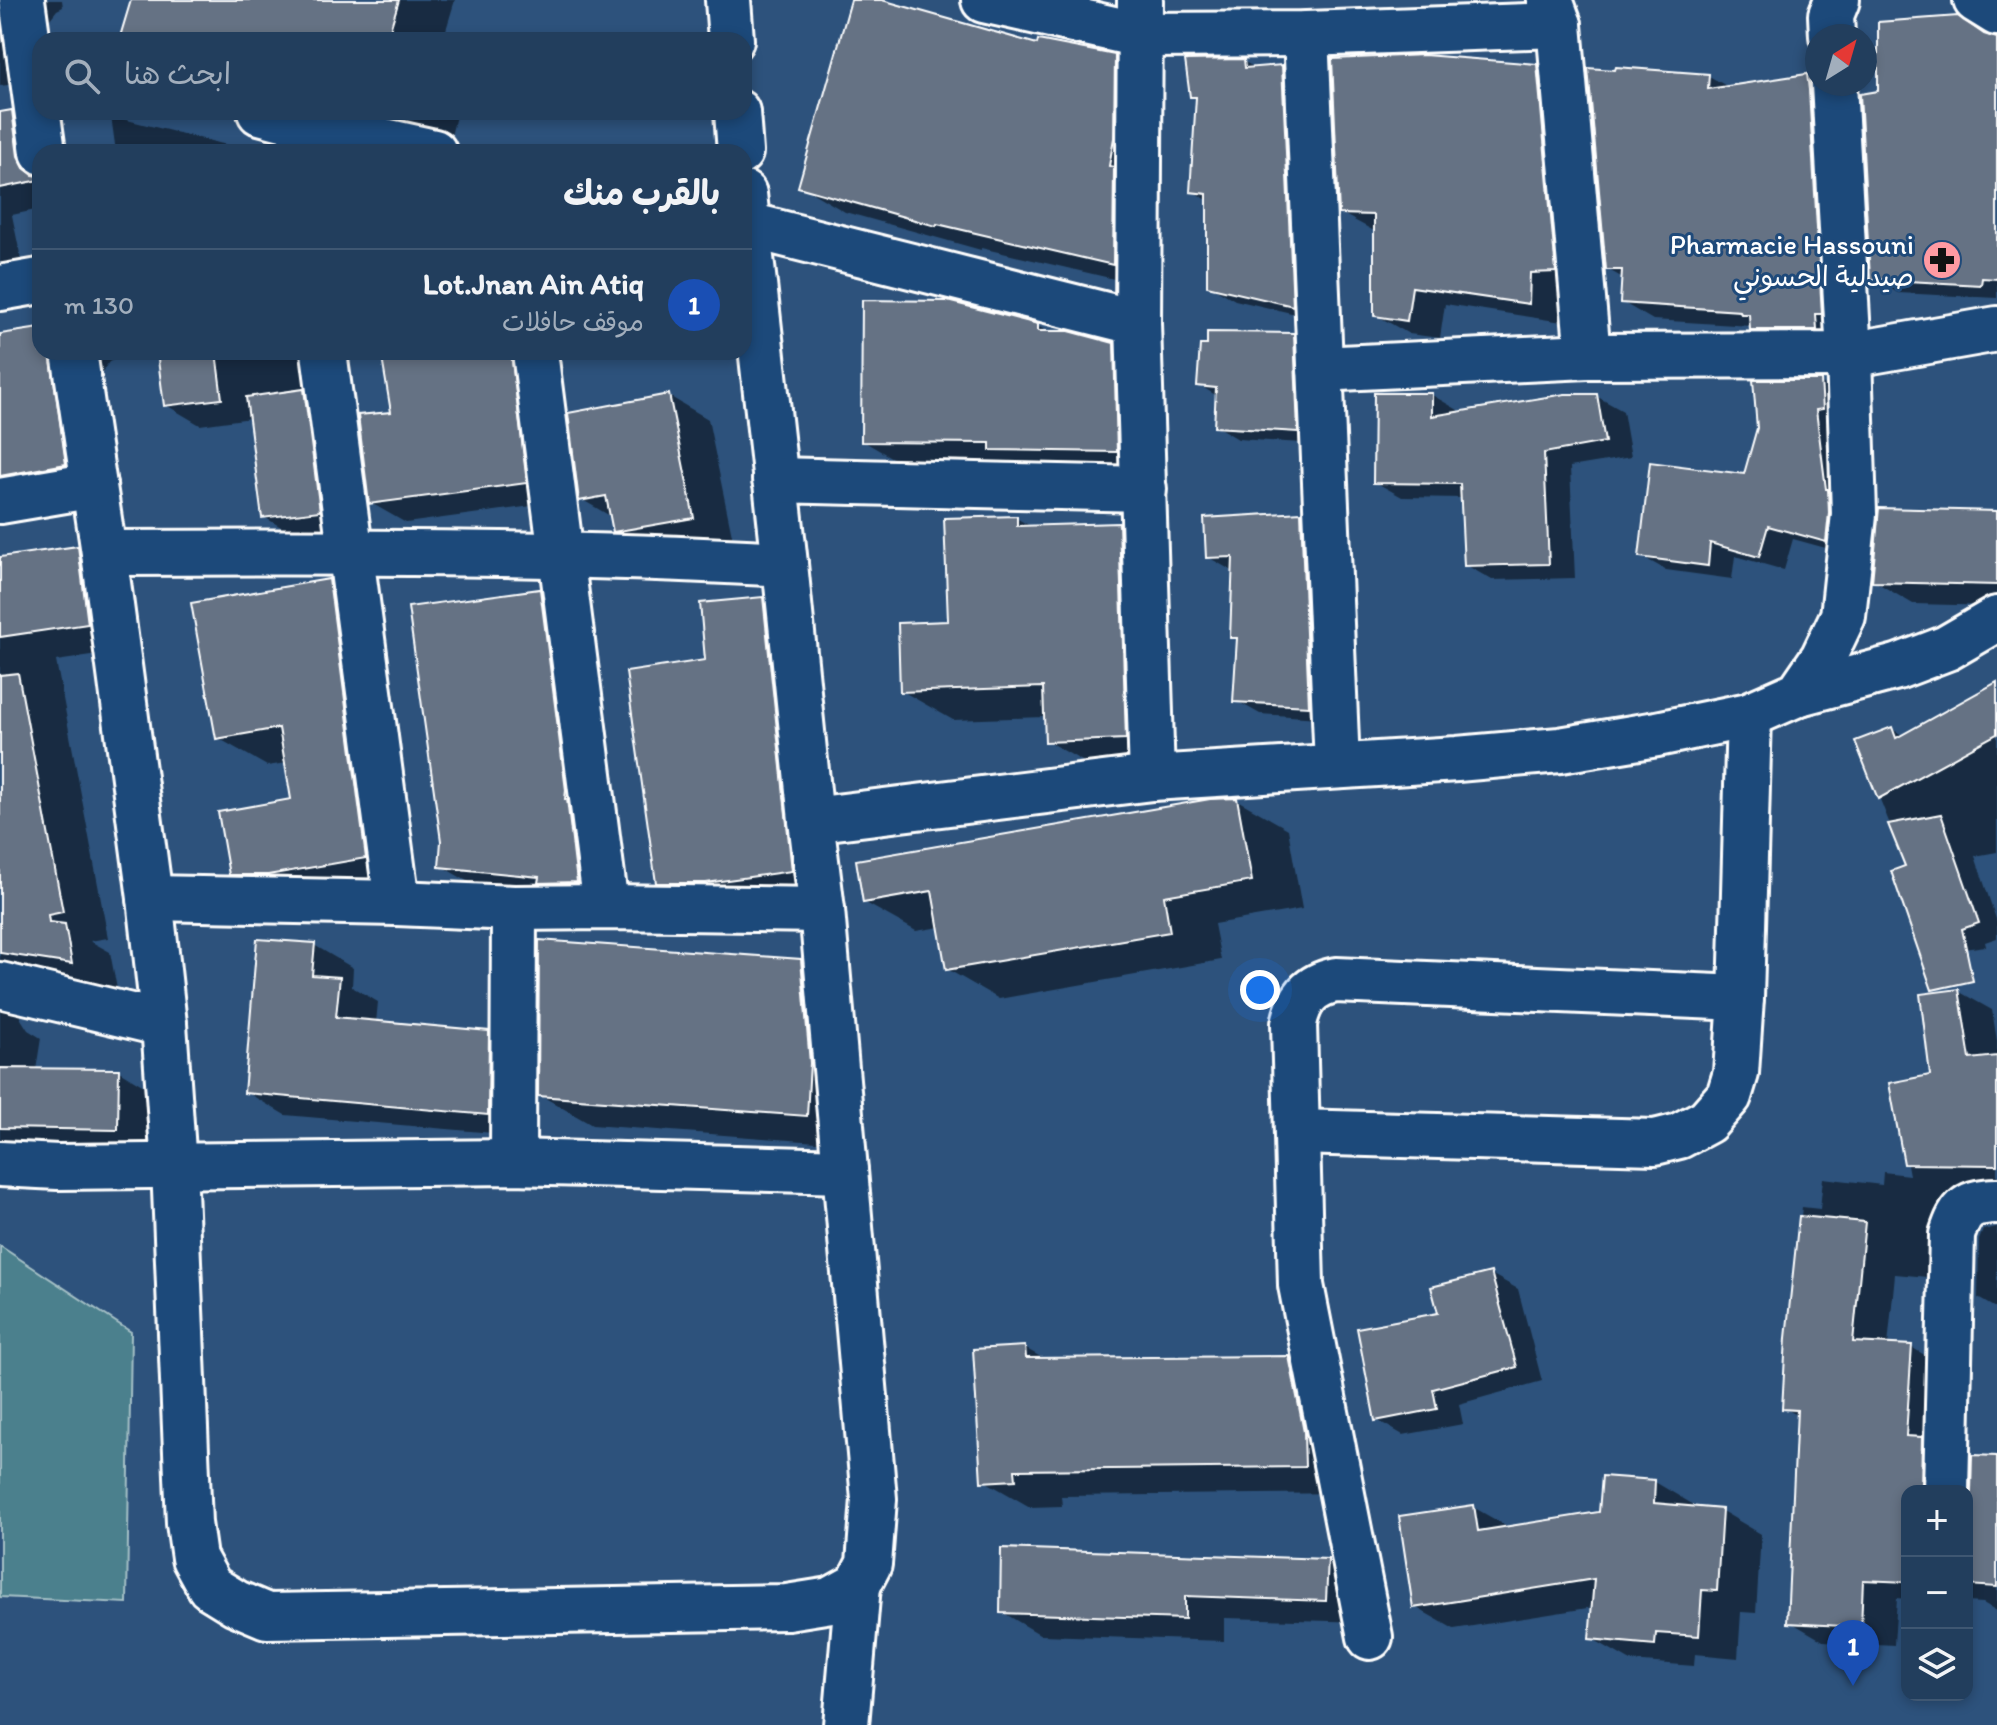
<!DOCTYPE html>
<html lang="ar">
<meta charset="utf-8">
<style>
body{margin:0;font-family:Itim,"Playpen Sans Arabic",sans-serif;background:#2a4563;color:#f1f3f6;direction:rtl}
.controls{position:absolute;right:24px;bottom:24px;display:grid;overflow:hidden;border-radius:16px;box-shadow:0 4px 12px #0003}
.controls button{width:72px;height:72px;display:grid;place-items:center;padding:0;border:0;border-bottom:2px solid #3f5772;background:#223e5d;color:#f1f3f6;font:40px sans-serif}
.compass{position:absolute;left:1805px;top:24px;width:72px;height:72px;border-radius:50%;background:#223e5d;box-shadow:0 4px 12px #0003;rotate:37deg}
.you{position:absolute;left:1260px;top:990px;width:28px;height:28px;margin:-20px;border:6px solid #fff;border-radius:50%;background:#1a73e8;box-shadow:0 0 0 12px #1a73e833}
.badge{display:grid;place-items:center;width:52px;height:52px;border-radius:50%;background:#ff9aa2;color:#fff;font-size:26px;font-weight:700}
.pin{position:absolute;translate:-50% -66px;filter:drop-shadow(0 2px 4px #0008)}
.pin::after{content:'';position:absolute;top:42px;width:28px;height:24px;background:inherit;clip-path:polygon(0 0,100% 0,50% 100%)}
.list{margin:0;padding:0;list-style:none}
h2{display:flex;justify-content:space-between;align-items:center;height:104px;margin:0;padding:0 32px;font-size:34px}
h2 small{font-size:26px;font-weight:400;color:#a2aebc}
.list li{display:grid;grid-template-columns:52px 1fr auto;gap:24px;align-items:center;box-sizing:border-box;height:112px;padding:0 32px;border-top:2px solid #3f5772}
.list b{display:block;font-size:30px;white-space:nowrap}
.list p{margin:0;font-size:26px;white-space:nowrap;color:#a2aebc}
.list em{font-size:26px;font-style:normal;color:#a2aebc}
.icon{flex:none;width:44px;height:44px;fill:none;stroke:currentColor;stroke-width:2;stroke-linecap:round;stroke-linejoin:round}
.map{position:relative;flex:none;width:1997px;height:1725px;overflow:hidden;direction:ltr}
.search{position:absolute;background:#223e5d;box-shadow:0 4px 12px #0003;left:32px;top:32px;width:720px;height:88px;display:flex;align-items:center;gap:20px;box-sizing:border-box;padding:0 28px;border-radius:24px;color:#a2aebc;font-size:30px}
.panel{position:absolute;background:#223e5d;box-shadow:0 4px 12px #0003;left:32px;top:144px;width:720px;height:216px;border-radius:24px;direction:rtl}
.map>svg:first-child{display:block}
.green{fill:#4b808d;stroke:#a5c0c6;stroke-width:2}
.shadow{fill:#0007}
.building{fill:#657284;stroke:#fff;stroke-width:2}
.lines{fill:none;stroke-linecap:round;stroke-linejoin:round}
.street-casing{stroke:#fff;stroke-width:50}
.street{stroke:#1f4a7a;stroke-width:44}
.labels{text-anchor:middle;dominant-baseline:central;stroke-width:6;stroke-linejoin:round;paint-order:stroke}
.poi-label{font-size:28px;fill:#fff;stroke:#1f4a7a;text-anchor:end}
</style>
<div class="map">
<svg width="1997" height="1725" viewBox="0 0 1997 1725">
<rect width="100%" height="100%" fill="#2d527c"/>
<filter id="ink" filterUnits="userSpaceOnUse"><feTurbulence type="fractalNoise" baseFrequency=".0125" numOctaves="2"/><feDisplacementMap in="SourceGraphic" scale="16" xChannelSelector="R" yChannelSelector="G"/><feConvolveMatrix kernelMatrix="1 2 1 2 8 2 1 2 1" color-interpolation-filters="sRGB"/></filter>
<g filter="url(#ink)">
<polygon class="green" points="0,1246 131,1332 127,1603 0,1597"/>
<g class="shadow">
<polygon points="0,0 62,0 63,7 57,10 50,19 40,81 0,86"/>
<polygon points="133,0 455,0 443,40 133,40"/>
<polygon points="853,0 875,0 1039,47 1114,57 1159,83 1157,289 981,248 981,250 845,212 801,186"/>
<polygon points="1958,18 1997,42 1997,298 1898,293 1872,278 1880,93"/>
<polygon points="1243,61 1257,69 1282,67 1307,81 1317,319 1235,300 1209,285 1209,201 1192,191 1198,100 1191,96"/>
<polygon points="1537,66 1570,85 1562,322 1445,304 1440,338 1409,334 1376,315 1376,232 1341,213"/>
<polygon points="1709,76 1730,88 1806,76 1817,82 1852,331 1783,347 1752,329 1751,326 1653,320 1622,302 1623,278 1607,269"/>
<polygon points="12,112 51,135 40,152 40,209 12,215 26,283 0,288 0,114"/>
<polygon points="370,112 457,112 451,136"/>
<polygon points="111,116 255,152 116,152"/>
<polygon points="1037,326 1051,333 1113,345 1163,374 1166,479 1042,477 913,470 863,441"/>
<polygon points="40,330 40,352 111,352 116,355 117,358 109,362 102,372 100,385 116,493 0,521 0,336"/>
<polygon points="1293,335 1315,347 1319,444 1238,439 1216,426 1217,396 1199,385"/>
<polygon points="159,352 322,352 353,530 298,537 264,517 251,418 200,425 166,405"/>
<polygon points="383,352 548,352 561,502 406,523 371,503 394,414"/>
<polygon points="1820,382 1846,397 1851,555 1793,539 1784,570 1735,556 1732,579 1666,570 1641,556 1746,476"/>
<polygon points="1432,395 1458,410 1458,414 1596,396 1623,411 1631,457 1570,467 1575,578 1492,580 1466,565 1463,498 1402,497 1375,482"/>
<polygon points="669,396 708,419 733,540 654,553 615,530 612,517 581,499"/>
<polygon points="1997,513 1997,606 1913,604 1874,581"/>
<polygon points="1301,514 1325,528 1333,719 1260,714 1235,700 1239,640 1232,636 1234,572 1208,557"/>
<polygon points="1016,518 1034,528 1119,525 1170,554 1176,767 1098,770 1047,741 1046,717 953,720 902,691"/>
<polygon points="77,548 123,575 133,650 56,661 108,938 90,941 110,952 117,989 50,979 21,1005 21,1019 28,1030 41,1038 36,1070 119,1071 164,1098 163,1155 0,1147 0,559"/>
<polygon points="328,581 378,609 414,886 280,902 230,873 293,801 287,763 267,766 218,738"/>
<polygon points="540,591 578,613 614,903 479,888 441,866 443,841"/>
<polygon points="763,599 799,620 828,891 694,902 658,881 708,662"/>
<polygon points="1997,684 1997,852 1975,856 1997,922 1997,938 1985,942 1986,946 1941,952 1857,742 1892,729 1904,736"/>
<polygon points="1237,800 1288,829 1302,909 1214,924 1221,960 999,999 947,969 940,927 916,931 864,902"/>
<polygon points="314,945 353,968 352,987 378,1002 376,1023 488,1033 527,1056 527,1136 285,1115 246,1092"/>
<polygon points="801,961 852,991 861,1093 857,1145 592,1125 540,1095"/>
<polygon points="1958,991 1992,1010 1997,1041 1997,1201 1984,1209 1960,1280 1895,1274 1888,1346 1911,1347 1945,1367 1955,1491 1907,1491 1907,1599 1897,1598 1894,1645 1823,1641 1789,1621 1799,1416 1784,1408 1788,1338 1802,1207 1820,1209 1823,1178 1882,1185 1883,1172 1909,1175 1892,1084 1932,1077"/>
<polygon points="1997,1227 1997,1309 1978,1298 1979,1240 1983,1230"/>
<polygon points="1491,1274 1518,1289 1542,1381 1459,1404 1463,1424 1403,1435 1377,1420 1440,1315"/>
<polygon points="1025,1348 1046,1360 1289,1358 1336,1385 1351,1493 1061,1496 1062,1506 1030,1507 983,1480"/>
<polygon points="1997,1458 1997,1611 1983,1603 1967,1602 1967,1507"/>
<polygon points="1655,1482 1694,1505 1694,1509 1722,1511 1761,1534 1756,1613 1741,1612 1738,1658 1695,1654 1694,1666 1631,1661 1591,1638 1594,1607 1454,1629 1415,1607 1473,1507 1510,1528 1601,1514"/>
<polygon points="1327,1561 1367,1583 1365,1622 1224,1618 1224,1641 1041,1635 1002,1612"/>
</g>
<g class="building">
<polygon points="131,0 399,0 387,40 119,40"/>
<polygon points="851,0 882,0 1037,44 1038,40 1115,55 1114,138 1109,166 1114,167 1113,265 937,224 936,226 798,187"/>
<polygon points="1958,16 1984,34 1997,38 1997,279 1982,278 1981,285 1870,279 1860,94 1878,91 1878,22"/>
<polygon points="1424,55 1537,64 1556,272 1530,273 1529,304 1412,287 1407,321 1374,316 1374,215 1339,214 1332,59"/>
<polygon points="1244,59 1245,68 1282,65 1293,306 1207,286 1207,194 1190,192 1196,97 1190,97 1185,60"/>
<polygon points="1616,67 1709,74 1708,89 1807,74 1809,90 1822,314 1816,314 1817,330 1750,330 1749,314 1741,314 1740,311 1620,303 1622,270 1606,270 1588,68 1615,70"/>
<polygon points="12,110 18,156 24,168 33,175 40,176 40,180 0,188 0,112"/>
<polygon points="862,300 947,301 1038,324 1038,331 1069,331 1114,343 1117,452 990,450 990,443 861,442"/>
<polygon points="40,328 40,352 50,352 66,464 0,476 0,334"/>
<polygon points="1207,332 1294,333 1298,432 1214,427 1216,388 1197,386 1200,345 1207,345"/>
<polygon points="157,352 216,352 222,399 164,406"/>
<polygon points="381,352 511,352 527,483 369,504 358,415 391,412"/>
<polygon points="1753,380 1821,380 1823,409 1816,410 1826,489 1828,489 1829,513 1826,542 1768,526 1759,557 1710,543 1708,566 1639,557 1650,462 1744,474 1757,428"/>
<polygon points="304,389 320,511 262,518 246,397"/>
<polygon points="1374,393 1432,393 1432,416 1565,394 1597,394 1605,442 1544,453 1549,564 1464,566 1460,484 1373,483"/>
<polygon points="669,394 694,518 613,532 606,496 579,501 568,413"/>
<polygon points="1879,508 1997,511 1997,585 1872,582"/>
<polygon points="1301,512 1309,706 1233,702 1237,638 1230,638 1233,557 1206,558 1204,518"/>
<polygon points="1017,516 1017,526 1119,523 1126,739 1045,742 1043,687 900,692 898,623 948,621 944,518"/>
<polygon points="78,546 88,624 0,637 0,557"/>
<polygon points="329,579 366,858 268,875 229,875 218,812 291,799 279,728 216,739 191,603"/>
<polygon points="540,589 566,790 565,799 567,799 577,882 538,883 539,877 439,867 441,841 408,607"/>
<polygon points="763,597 792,871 706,883 656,883 626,672 705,660 700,603"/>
<polygon points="18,673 63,912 48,915 49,922 65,924 72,964 0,953 0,675"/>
<polygon points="1997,682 1997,734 1878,799 1855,741 1892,727 1896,738"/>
<polygon points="1237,798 1252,881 1164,896 1170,932 946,970 932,891 863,903 856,860 1210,799"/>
<polygon points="1941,814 1979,923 1962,929 1973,981 1932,990 1891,871 1905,866 1888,824"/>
<polygon points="257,939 315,943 312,975 340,977 336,1017 489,1031 488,1115 244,1093"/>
<polygon points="539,940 801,959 810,1063 807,1116 538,1096"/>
<polygon points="1959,989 1970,1059 1997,1056 1997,1165 1904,1164 1889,1083 1930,1075 1920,994"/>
<polygon points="0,1068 119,1069 118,1130 0,1128"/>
<polygon points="1799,1216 1865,1222 1853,1342 1912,1345 1906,1436 1922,1437 1921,1491 1907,1491 1907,1582 1863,1580 1861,1627 1787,1623 1797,1410 1782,1409 1786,1338"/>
<polygon points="1491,1272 1517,1367 1433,1389 1437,1409 1375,1421 1357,1328 1438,1313 1431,1287"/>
<polygon points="1025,1346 1026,1358 1289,1356 1304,1432 1305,1467 1015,1470 1016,1480 981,1482 973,1349"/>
<polygon points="1972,1455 1997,1456 1997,1587 1967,1585 1967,1504 1971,1492"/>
<polygon points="1602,1476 1655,1480 1654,1503 1722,1509 1717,1591 1702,1590 1699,1636 1656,1633 1655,1645 1589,1639 1594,1579 1413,1608 1399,1516 1474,1505 1478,1531 1599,1512"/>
<polygon points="1001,1548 1328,1559 1326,1601 1185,1596 1185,1619 1000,1613"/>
</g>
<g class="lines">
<defs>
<g id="street">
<polyline points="22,0 43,152"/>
<polyline points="728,0 731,40"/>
<polyline points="984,0 1140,35 1306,34 1559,25"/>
<polyline points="1140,0 1138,323 1152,778"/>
<polyline points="1550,0 1559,25 1588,356 1849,355 1997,329"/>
<polyline points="1976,0 1997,13"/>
<polyline points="1306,34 1337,765"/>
<polyline points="1832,36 1831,15 1837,0"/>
<polyline points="260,112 294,121 434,152"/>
<polyline points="737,112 740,152"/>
<polyline points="744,224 1138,323"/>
<polyline points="0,288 40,281"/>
<polyline points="74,352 104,553 150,898 164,1024 174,1166 189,1523 194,1558 210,1587 236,1603 267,1616 787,1607 831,1600 858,1585 869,1564 874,1499 822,910 811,820 785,564 744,194"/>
<polyline points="324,352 397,903"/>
<polyline points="535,352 606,907"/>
<polyline points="1320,369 1588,356"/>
<polyline points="775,480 1144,489"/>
<polyline points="0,501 94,485"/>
<path d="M104,553C331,552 558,551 785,564"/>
<polyline points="1799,693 1897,667 1947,648 1997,619"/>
<polyline points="811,820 1152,778 1457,759 1560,750 1657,734 1749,715 1799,693 1823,658 1843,616 1854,514 1849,355 1834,84"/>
<polyline points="150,898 397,903 514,908 606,907 822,910"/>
<polyline points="0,985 164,1024"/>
<polyline points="1297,1132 1655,1142 1679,1136 1707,1121 1729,1096 1736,1073 1741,998 1749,715"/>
<polyline points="513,1162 514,908"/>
<polyline points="0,1164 58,1167 513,1162 845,1171"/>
<path d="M1946,1491L1952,1235C1961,1207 1968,1202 1997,1201"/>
<path d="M1370,1637L1301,1285L1294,1024C1299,999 1310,985 1336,980L1741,998"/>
<polyline points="846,1725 858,1585"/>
</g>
</defs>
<use href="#street" class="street-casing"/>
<use href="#street" class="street"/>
</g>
</g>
<defs>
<symbol id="pharmacy-disc" viewBox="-11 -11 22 22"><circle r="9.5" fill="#ff9aa2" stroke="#1f4a7a"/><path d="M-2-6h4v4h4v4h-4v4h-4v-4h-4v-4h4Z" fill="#111"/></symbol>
</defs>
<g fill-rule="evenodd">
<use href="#pharmacy-disc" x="1920" y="238" width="44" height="44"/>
</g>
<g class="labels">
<g class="poi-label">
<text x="1914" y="244">Pharmacie Hassouni<tspan x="1914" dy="32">صيدلية الحسوني</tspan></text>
</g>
</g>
</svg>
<div class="controls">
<button>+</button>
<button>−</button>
<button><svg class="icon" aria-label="layers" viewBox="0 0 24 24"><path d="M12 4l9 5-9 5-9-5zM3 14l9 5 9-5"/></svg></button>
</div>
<svg class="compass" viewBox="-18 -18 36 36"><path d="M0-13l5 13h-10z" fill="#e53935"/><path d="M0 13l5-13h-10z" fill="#a2aebc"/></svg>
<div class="you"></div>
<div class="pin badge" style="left:1853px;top:1686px;background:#1a4fb4">1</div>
<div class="search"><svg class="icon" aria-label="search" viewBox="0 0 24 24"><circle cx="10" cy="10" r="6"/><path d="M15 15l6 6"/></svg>ابحث هنا</div>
<section class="panel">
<h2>بالقرب منك<small></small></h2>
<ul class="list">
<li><span class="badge" style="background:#1a4fb4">1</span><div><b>Lot.Jnan Ain Atiq</b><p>موقف حافلات</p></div><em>130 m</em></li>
</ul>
</section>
</div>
